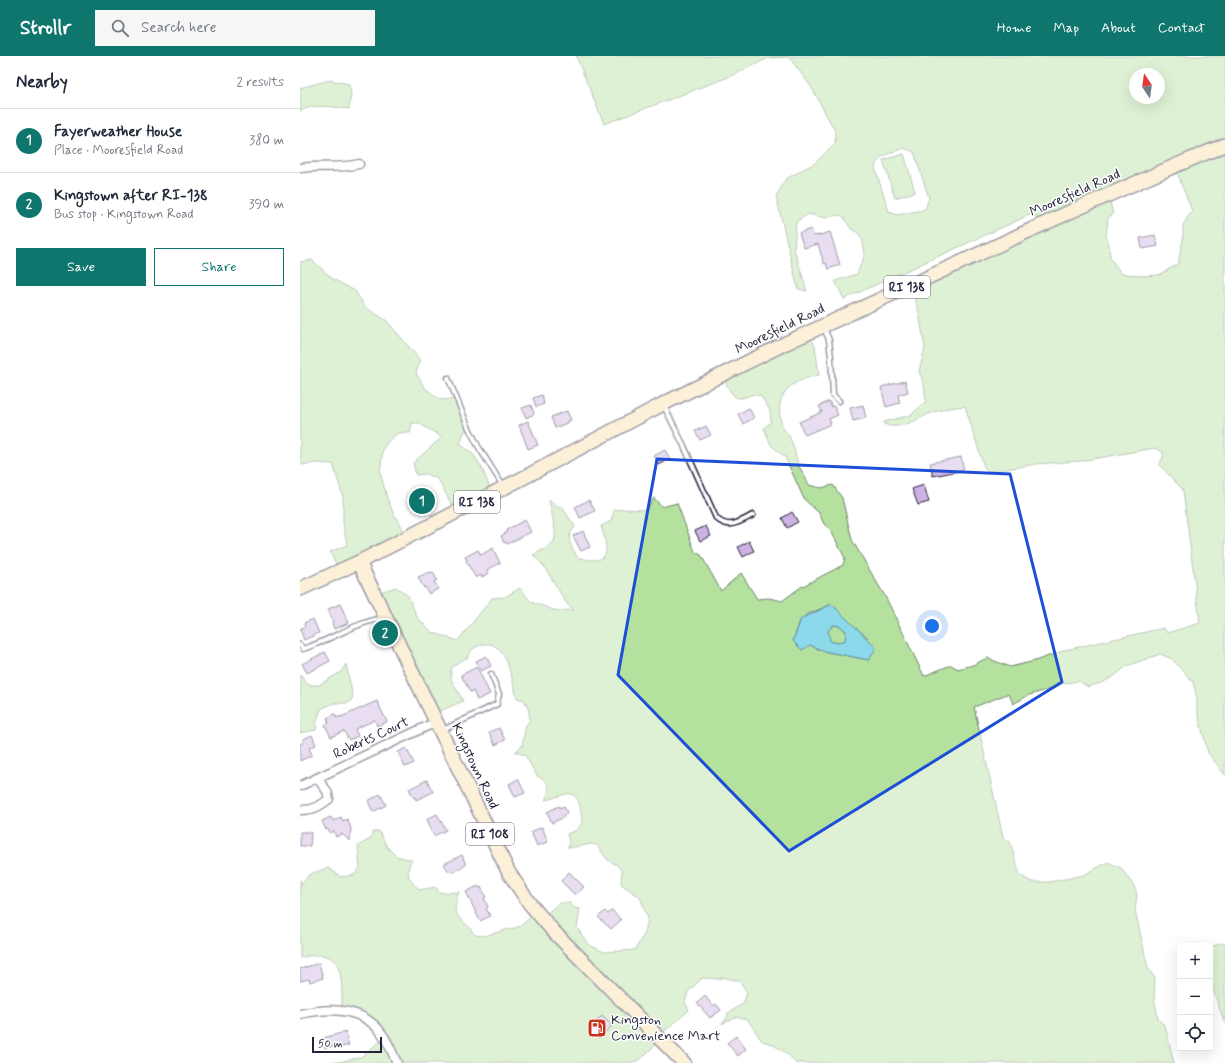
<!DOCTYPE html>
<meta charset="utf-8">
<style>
body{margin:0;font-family:Mynerve,sans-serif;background:#f6f6f7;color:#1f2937}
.controls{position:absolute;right:12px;bottom:12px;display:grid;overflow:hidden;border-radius:0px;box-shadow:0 4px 16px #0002}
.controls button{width:36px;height:36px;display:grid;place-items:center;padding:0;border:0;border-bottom:1px solid #e0e1e3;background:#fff;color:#1f2937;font:20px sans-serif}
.compass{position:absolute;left:829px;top:12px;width:36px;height:36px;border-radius:50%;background:#fff;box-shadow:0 4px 16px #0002;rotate:347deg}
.scale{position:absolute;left:12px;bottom:10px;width:70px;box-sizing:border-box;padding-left:4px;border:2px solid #22223b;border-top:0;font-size:11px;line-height:14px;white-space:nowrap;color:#22223b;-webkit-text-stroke:3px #fff;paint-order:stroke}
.you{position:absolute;left:632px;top:570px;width:14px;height:14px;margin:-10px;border:3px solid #fff;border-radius:50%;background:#1a73e8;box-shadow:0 0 0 6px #1a73e833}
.badge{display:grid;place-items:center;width:26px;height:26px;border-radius:50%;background:#0f766e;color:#fff;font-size:13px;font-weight:700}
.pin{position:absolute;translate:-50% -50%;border:2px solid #fff;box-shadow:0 1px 4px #0006}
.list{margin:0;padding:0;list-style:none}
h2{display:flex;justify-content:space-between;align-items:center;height:52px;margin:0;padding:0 16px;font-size:17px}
h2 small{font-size:13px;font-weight:400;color:#747a83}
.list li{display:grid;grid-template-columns:26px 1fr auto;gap:12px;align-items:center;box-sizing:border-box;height:64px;padding:0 16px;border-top:1px solid #e0e1e3}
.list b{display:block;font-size:15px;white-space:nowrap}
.list p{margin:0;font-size:13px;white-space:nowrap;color:#747a83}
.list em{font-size:13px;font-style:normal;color:#747a83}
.actions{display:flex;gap:8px;padding:12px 16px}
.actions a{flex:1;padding:9px 0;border:1px solid #0f766e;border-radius:0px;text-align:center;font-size:14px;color:#0f766e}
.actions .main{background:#0f766e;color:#fff}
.icon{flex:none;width:22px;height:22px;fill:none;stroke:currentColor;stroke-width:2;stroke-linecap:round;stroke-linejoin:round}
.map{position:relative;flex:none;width:925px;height:1007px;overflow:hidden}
header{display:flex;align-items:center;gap:24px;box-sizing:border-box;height:56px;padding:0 20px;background:#0f766e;color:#fff}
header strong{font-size:19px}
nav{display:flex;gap:22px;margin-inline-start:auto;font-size:14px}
.search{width:280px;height:36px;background:#f6f6f7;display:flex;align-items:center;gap:10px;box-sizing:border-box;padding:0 14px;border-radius:0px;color:#747a83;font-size:15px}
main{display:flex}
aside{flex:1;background:#fff}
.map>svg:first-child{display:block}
.green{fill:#b5e19f;stroke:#6c826d;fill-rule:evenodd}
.water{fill:#8bd9ea;stroke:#6190a4;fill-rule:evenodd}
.building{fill:#cdb3e1;stroke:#22223b}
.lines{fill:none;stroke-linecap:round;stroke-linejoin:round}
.lane-casing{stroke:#22223b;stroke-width:7}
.street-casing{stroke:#22223b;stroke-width:11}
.primary-casing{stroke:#22223b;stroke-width:16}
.lane{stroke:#fff;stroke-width:4}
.street{stroke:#fff;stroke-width:8}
.primary{stroke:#f8deab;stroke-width:13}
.marked{fill:none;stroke:#1d4ed8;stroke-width:3;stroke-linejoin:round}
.labels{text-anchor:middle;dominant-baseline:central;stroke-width:3;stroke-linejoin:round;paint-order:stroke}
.shield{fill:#fff;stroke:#646476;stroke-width:1}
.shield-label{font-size:13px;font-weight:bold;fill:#22223b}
.street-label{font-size:14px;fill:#22223b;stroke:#fff}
.poi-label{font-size:14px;fill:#22223b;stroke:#fff;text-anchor:start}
</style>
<header>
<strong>Strollr</strong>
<div class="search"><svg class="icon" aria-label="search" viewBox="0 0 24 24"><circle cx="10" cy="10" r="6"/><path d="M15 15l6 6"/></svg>Search here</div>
<nav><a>Home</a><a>Map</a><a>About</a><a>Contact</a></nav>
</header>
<main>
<aside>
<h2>Nearby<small>2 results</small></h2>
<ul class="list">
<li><span class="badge">1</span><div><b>Fayerweather House</b><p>Place · Mooresfield Road</p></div><em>380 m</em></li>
<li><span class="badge">2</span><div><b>Kingstown after RI-138</b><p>Bus stop · Kingstown Road</p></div><em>390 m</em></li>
</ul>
<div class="actions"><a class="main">Save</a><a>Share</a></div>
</aside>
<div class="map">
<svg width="925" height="1007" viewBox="0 0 925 1007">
<rect width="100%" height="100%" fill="#fff"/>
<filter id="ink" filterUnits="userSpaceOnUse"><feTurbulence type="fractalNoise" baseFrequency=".025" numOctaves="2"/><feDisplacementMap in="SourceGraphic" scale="8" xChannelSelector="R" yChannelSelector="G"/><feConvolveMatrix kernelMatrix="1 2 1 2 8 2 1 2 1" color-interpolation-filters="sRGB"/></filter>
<g filter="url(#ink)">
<g class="green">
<path d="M276,0H925V719L908,697L897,654V642L893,626L872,603L860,598L827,610L813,621L801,627L788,631L779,625L761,628L755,632L729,639L713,648L710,640L707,638L674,651L703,781L710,786L720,819L731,826H749L784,819L808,806L821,812L834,830L837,838L835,854L848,912L855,922L854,941L858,963L865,970L874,1007H495C492,999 471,986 462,985L448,964L436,961L422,968L427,962L428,957L443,948L447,937L440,925L422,921L421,923C414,923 409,922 402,922L388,936L385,946L389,954L359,980L360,984L340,1004L327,1007H20L21,1006H39L61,1001L84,982L74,967L42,952C42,919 44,889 0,902V824L2,828C7,817 16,816 28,812L41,821L54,819L60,812L58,790L70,783L73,776L79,775L87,791L96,800L112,804C104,816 109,825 120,834L135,831L141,837L159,836C153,852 153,858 167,869C170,871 172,876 175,879L184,880L221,870L236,856L243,861L259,847H270L274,852L280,853L277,872L289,889L304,896L335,894L345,877L348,863L340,841L321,828L322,816L318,810L307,803L297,789L291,788L268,792L269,786L267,778L277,774L282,767C281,757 281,735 266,738C260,739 253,743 245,744C251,732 250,725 237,720L225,699L215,696L222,690L226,669L230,664L228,652L224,644L217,642C213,627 208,596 193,589C189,587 185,588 181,589C174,591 170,595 168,601L160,605L151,612V623L163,645L138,656L74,538L96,531L108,540L117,561L132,576L158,585L192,542L205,541L220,532L231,546L257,555L274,554L267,548L244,510L233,499C240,495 249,492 254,485C258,478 250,452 249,444L257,451H262L275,471C264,483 271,488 277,501C287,504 307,509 306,492C306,485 303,477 301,470L311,465L314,454L323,453L346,454L354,442L362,451L377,447L395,496L401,499L421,535L441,517L457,543L469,542L482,545L501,531L543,509L545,502L530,473L524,468L519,457L504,443L485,401L471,389L464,372L471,366L470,355L461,340C447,336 450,342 440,342C432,343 425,326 423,319L508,276L515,290L519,319C489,325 473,338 482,370C484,374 487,377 489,380C494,389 495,400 499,410C502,416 506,422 509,429L521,432L533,429L542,442L552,484L586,542L624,620L651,609L658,613L673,609L687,602L710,611L735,605L765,594L864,572L867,577L900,567L883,434L859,408L863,402V396L855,392L781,405L736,408L689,416L684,411L665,350C656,351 646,352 637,355C620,360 602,376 584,368V366L611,359L626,345L624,328L619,315L625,292L619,257L611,228L739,167L734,157L544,243L535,225L557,218L565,198L562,182L557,176L551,173L543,160L537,159L526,162L508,158L496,166L494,193L507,235L498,233L476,140L486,123L515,107L535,88V75L512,32L489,1L468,2L434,19L304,68ZM835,18H859V42H835ZM604,92L614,96L629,142L626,151L623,154L597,159L589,156L575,112C577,99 592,97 604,92ZM876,114L892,155L883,169V184L878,208L859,219L840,220L821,217L810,202L809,188L806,180L808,162L813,158L808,138ZM532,548L542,560L567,581L569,604L523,595L510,589L493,585L500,565L506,559Z"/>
<path d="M30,24L49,28L51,38L49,53C34,51 14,47 0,55V32Z"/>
<polygon points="604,98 615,136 595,142 583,104"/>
<polygon points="12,204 33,223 55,235 65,251 87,265 120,304 116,317 124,331 140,344 156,343 161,351 167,375 165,374 160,388 173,398 181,410 192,437 155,455 138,423 126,418 116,419 113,407 142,381 118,367 112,367 110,377 98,377 87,386 83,393 80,416 87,442 95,461 99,465 106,480 38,512 30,496 47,489 43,467 43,441 33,408 18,407 0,409 0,206"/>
<polygon points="533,569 540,570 546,575 546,584 538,587 529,585 528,575"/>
<polygon points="46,608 53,641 49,647 34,647 21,653 17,664 16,674 0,677 0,619 8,629 19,629 41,616"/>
<path d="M923,887L925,888V968C917,944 903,914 913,890Z"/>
</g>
<path class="water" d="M532,548C546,564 563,576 576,592L569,604L523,595L510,589L502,594L493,585L501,563ZM533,569L540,570L546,575L545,584L538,587L530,585L528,575Z"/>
<g class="building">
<polygon points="511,173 514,180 517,179 517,180 530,176 540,209 528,213 526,207 524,208 518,188 504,192 499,177"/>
<polygon points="855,179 858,190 842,193 840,182"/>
<polygon points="605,325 608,336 598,339 600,347 586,351 581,331"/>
<polygon points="242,339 244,348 236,351 233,342"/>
<polygon points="529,345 532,351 534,350 538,359 529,363 531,368 505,379 499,366 522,356 519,350"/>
<polygon points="231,349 234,358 226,362 222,352"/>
<polygon points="563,349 566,362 553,365 550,352"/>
<polygon points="449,352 454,362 443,368 438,358"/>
<polygon points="267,355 271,364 268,365 269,366 255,372 251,361"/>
<polygon points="228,365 238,389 228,393 219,369"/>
<polygon points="406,370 411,379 400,384 395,375"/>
<polygon points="365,394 370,403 359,409 354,400"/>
<polygon points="661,401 664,414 633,420 630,407"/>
<polygon points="624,429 629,446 618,449 612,433"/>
<polygon points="126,436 131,448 117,454 112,442"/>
<polygon points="289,444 295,455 280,462 275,451"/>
<polygon points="492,456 498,466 487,472 482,462"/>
<polygon points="225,464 231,476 207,488 206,486 204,487 201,480 207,476 206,474"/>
<polygon points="406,470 411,480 400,485 395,475"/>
<polygon points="283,475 290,491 281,495 273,480"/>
<polygon points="449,485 454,495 443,501 438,491"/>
<polygon points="193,492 200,507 187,514 189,517 182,521 181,519 176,522 166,505 167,505 165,501 178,494 181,499"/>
<polygon points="130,516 130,517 133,516 137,524 134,525 138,533 129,538 125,531 124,532 118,521"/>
<polygon points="40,548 49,567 34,573 32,567 33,566 28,553"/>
<polygon points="13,563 19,577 4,584 0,573 5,570 4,567"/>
<polygon points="25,596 30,605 7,617 2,608"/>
<polygon points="186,600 191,610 181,615 176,605"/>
<polygon points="177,611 190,638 177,644 173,635 170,636 161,619"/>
<polygon points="77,645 87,666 77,670 75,664 55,673 58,680 49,684 44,675 31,681 25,669 29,667 27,662 35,658 37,662 41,660 41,661"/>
<polygon points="199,672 205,684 195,689 189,676"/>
<polygon points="12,679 16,689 9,692 12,699 0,705 0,688 4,686 3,683"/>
<polygon points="106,692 114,707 105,711 98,696"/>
<polygon points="218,723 225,737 215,741 209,728"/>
<polygon points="127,724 133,736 116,744 115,741 114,742 109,733"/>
<polygon points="80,738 86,749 73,756 68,745"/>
<polygon points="259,750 260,752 264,750 267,757 263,759 264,761 252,767 247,756"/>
<polygon points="137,758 146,774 134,780 127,763"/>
<polygon points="31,761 33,765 41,761 43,765 47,763 51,772 50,785 42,778 36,781 34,775 30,777 28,773 26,774 22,765"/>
<polygon points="242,771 248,786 237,790 231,776"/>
<polygon points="0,776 11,776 10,790 0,790"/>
<polygon points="162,799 166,809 153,816 153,814 149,816 144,808"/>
<polygon points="269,816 284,831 275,839 261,825"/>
<polygon points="178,830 179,832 181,831 186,841 184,842 188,851 186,852 190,860 180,865 166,836"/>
<polygon points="312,854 321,864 311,873 298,861 305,855 308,858"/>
<polygon points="19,907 23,922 10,926 9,923 0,925 0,913"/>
<polygon points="405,940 413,950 416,948 421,954 410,962 397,947"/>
<polygon points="302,960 312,970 299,982 289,972"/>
<polygon points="45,976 49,989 35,993 35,990 25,992 23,982"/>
<polygon points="436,980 446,993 438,1000 427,987"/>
</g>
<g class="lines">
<defs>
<g id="lane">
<polyline points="524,272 529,284 531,301 533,339 539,345"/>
<polyline points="148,322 168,370 178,390 203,430"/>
<path d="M364,350L384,390L416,462C429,474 439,466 453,459"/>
<path d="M0,589L3,593C31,584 56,566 84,562"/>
<polyline points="143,674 197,648 199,638 191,618"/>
</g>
<g id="street">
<path d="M0,112C19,109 39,113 59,108"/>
<polyline points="17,722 136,666"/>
<path d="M0,730L17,722L27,735L29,743C20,750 12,755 0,754"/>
<path d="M0,958C31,951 64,951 83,979C89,988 93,998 97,1007"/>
</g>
<g id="primary">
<polyline points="59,506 209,817 230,848 254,876 384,1007"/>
<polyline points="0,533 59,506 223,422 363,348 486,287 774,154 877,109 925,89"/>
</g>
</defs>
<use href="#lane" class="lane-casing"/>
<use href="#street" class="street-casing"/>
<use href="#primary" class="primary-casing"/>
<use href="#lane" class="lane"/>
<use href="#street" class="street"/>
<use href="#primary" class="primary"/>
</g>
</g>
<path d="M0 0H925V1007H0ZM357,403L710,418L762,626L489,795L318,619Z" fill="#fff" fill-opacity=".55" fill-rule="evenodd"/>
<path class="marked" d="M357,403L710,418L762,626L489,795L318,619Z"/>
<defs>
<symbol id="fuel-square" viewBox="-11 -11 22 22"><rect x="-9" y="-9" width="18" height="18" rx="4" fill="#c8321e" stroke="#fff"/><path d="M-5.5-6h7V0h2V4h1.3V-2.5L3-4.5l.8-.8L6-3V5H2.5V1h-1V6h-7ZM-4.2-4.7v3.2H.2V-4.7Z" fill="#fff"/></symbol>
</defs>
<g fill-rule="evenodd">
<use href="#fuel-square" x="286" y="961" width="22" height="22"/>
</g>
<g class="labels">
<g class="shield">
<rect x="584" y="220" width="46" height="22" rx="3"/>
<rect x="154" y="435" width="46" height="22" rx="3"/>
<rect x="166" y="767" width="48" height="22" rx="3"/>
</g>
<g class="shield-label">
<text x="607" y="231">RI 138</text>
<text x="177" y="446">RI 138</text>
<text x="190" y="778">RI 108</text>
</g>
<g class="street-label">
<text transform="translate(775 137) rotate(-24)">Mooresfield Road</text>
<text transform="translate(480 273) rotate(-26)">Mooresfield Road</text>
<text transform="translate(71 682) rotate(-25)">Roberts Court</text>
<text transform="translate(175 710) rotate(65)">Kingstown Road</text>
</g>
<g class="poi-label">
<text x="311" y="964">Kingston<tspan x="311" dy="16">Convenience Mart</tspan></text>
</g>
</g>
</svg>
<div class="controls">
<button>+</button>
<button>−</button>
<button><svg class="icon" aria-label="locate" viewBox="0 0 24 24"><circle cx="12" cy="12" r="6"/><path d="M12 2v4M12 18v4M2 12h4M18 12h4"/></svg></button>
</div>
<svg class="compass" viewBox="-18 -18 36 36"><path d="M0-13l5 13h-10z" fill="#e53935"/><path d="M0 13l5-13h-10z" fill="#747a83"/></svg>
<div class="scale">50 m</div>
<div class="you"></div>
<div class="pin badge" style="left:122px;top:445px">1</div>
<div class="pin badge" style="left:85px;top:577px">2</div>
</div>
</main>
